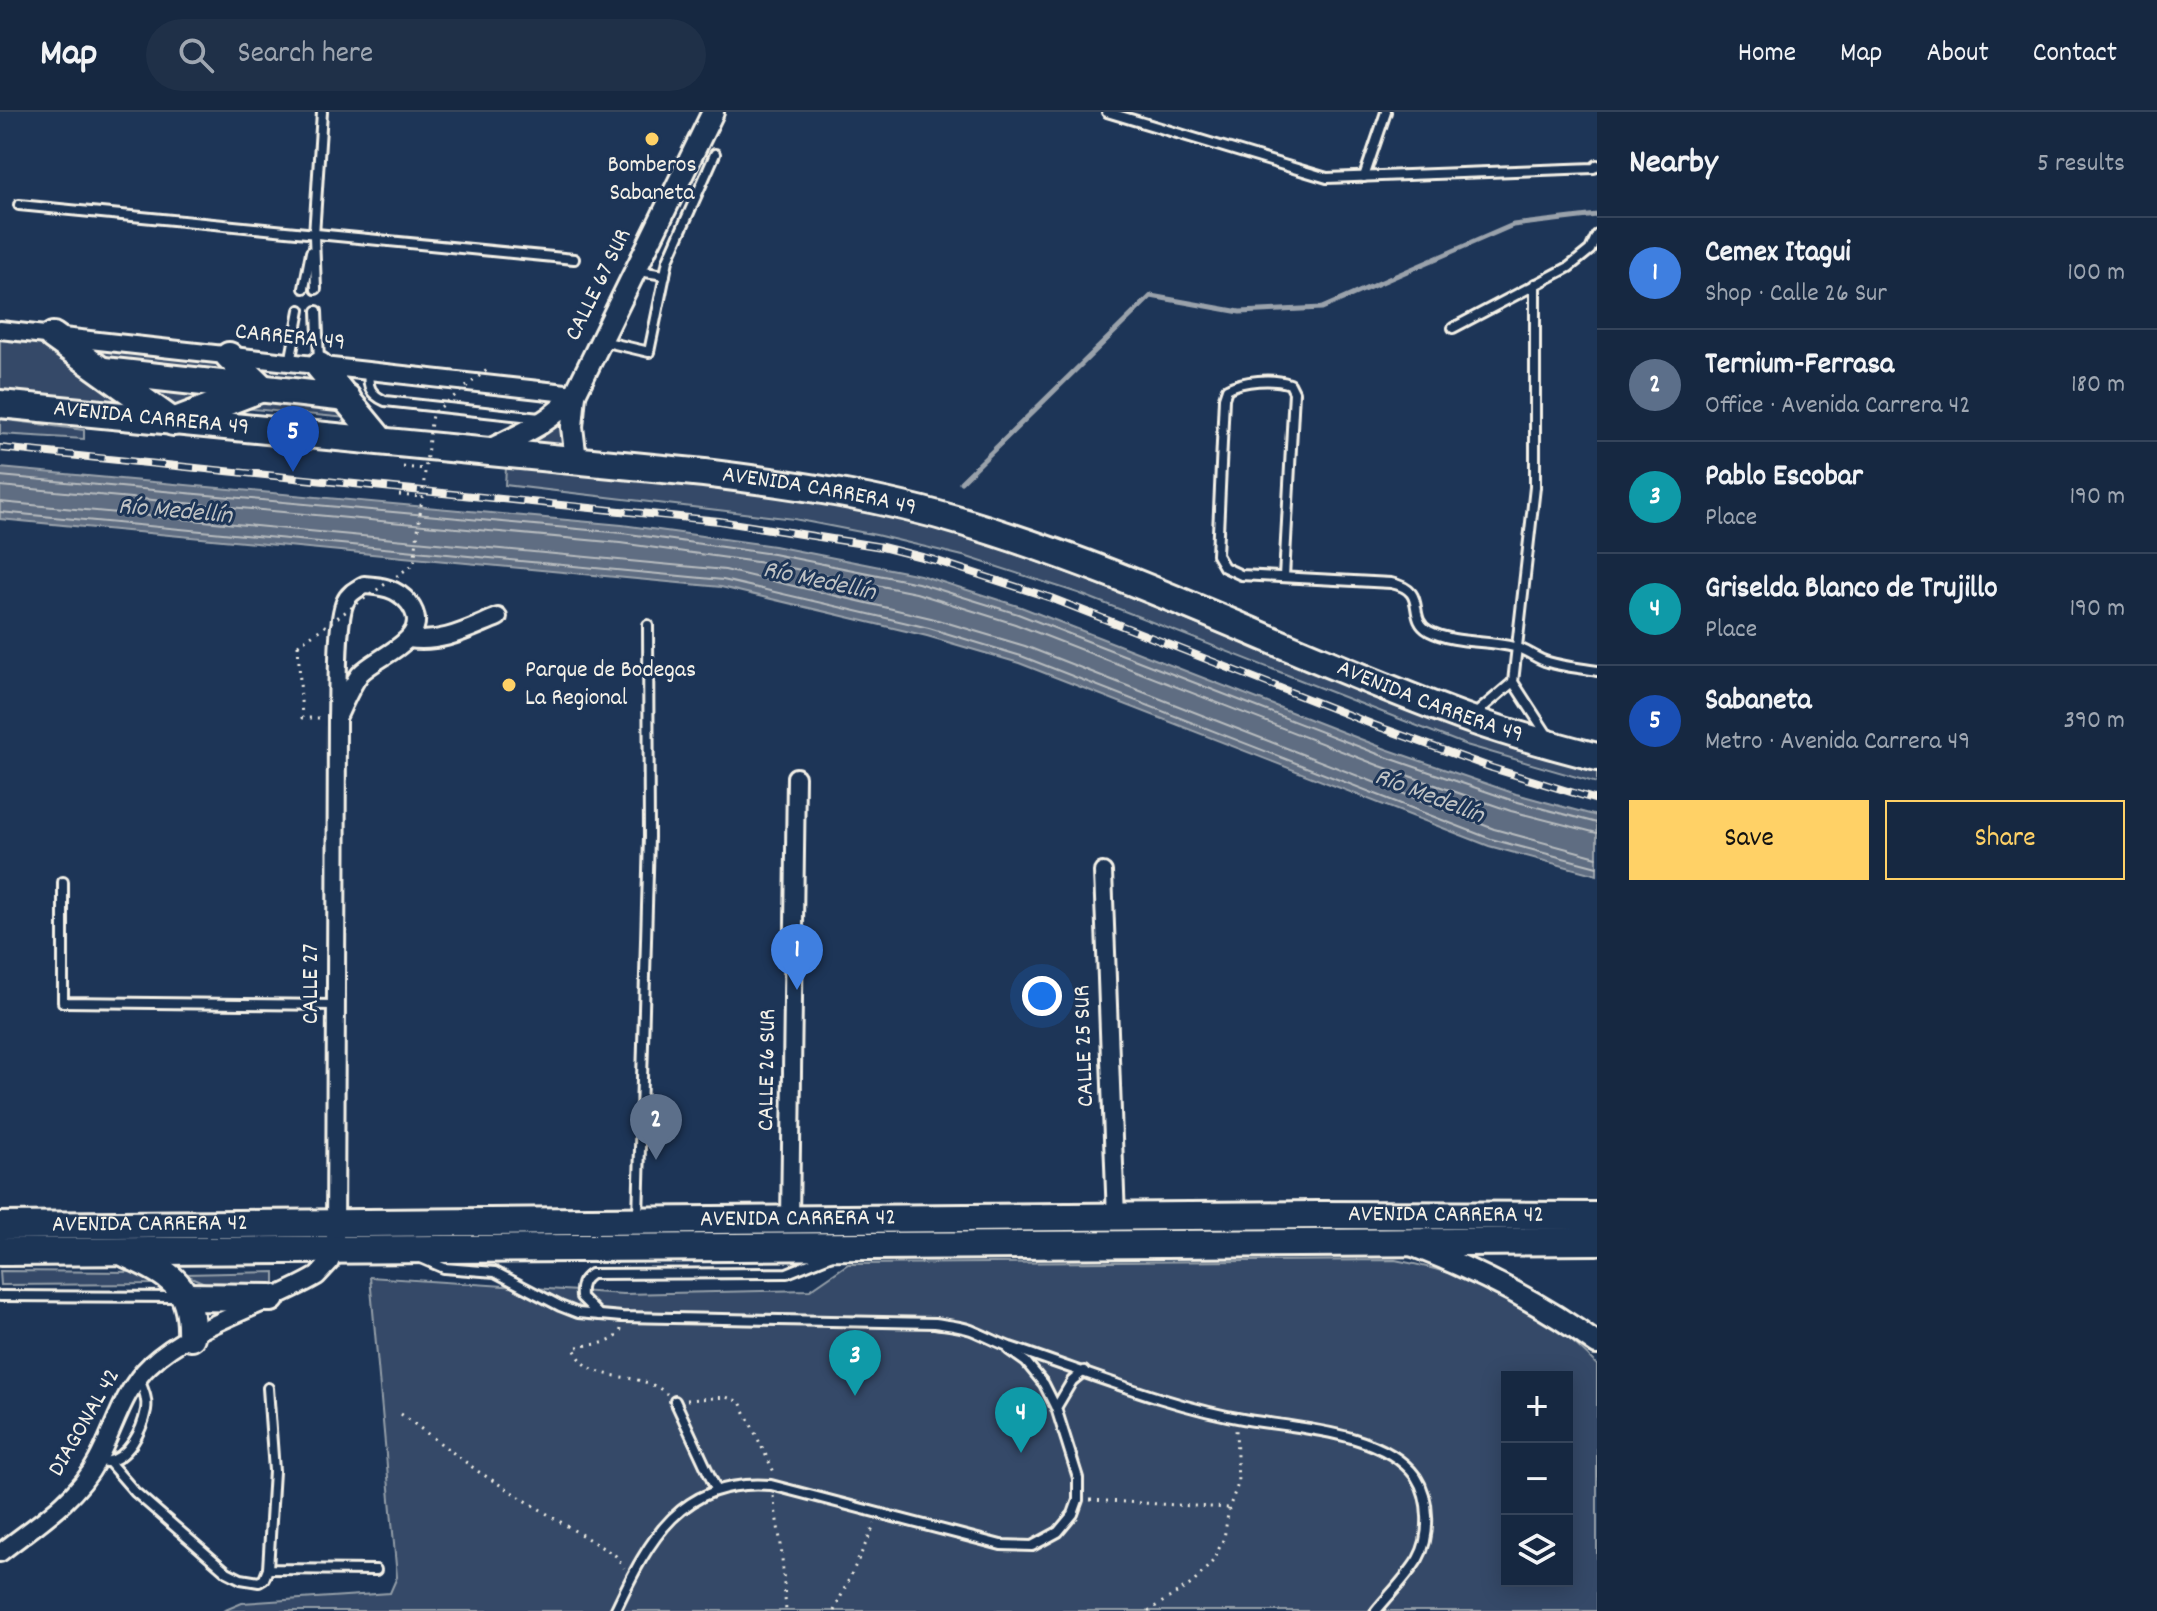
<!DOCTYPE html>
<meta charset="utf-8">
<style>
body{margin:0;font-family:Dekko,sans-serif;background:#1f3048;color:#f1f3f6}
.controls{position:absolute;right:24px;bottom:24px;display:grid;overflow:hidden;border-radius:0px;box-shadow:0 4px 20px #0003}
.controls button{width:72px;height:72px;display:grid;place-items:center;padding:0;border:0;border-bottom:2px solid #35445a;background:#162841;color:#f1f3f6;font:40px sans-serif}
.you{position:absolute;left:1042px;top:884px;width:28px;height:28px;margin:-20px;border:6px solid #fff;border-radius:50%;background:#1a73e8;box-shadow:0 0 0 12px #1a73e833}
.badge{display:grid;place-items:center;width:52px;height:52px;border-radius:50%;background:#ffd166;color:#fff;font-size:26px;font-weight:700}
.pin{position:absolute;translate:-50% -66px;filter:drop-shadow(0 2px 4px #0008)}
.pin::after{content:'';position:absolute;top:42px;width:28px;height:24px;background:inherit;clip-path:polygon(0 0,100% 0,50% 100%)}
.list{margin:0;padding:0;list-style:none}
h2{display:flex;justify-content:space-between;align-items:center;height:104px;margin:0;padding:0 32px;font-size:34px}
h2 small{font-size:26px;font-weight:400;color:#9ea6b1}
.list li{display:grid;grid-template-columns:52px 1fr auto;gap:24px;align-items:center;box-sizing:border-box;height:112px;padding:0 32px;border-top:2px solid #35445a}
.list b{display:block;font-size:30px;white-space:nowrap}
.list p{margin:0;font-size:26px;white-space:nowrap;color:#9ea6b1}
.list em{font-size:26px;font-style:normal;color:#9ea6b1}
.actions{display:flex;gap:16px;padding:24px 32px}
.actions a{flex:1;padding:18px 0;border:2px solid #ffd166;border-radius:0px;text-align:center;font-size:28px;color:#ffd166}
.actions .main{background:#ffd166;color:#111}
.icon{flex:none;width:44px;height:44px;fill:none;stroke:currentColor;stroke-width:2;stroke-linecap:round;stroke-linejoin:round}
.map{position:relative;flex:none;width:1597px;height:1499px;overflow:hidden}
header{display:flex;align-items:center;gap:48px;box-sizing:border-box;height:112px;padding:0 40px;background:#162841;border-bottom:2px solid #35445a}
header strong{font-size:38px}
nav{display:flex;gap:44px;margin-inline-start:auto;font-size:28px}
.search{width:560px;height:72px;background:#1f3048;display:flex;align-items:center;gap:20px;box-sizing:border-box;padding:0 28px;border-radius:44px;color:#9ea6b1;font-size:30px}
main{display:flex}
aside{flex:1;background:#162841}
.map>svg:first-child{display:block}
.green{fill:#354a67;stroke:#949ea8;stroke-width:2;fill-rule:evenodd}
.water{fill:#5e6d82;stroke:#9aa2ab;stroke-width:2}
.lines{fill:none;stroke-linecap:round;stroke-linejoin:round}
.shore{stroke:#b8bcbf;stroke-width:2}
.stream{stroke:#9aa2ab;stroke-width:5}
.service-casing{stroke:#f4f1e8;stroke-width:14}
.minor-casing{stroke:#f4f1e8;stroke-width:22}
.tertiary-casing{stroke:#f4f1e8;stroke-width:26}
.trunk-casing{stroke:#f4f1e8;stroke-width:32}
.path{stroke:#f4f1e8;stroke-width:3;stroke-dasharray:2 6;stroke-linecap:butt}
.service{stroke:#1d3557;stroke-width:8}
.minor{stroke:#1d3557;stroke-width:16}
.tertiary{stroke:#1d3557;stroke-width:20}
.trunk{stroke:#1d3557;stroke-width:26}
.rail-casing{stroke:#f4f1e8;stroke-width:8}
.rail{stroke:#1d3557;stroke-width:5;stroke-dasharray:15;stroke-linecap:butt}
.path-bridge{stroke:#f4f1e8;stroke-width:3;stroke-dasharray:2 6;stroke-linecap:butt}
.poi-dot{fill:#ffd166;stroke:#1d3557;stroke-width:3}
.labels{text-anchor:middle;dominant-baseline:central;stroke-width:6;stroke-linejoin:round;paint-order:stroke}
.poi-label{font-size:24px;fill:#f4f1e8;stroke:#1d3557}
.street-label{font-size:24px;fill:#f4f1e8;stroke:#1d3557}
.water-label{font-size:26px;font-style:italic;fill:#c0c3c4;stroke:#1d3557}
</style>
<header>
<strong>Map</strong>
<div class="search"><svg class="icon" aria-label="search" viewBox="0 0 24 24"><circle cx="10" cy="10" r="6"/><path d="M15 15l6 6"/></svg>Search here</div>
<nav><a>Home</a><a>Map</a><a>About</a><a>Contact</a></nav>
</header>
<main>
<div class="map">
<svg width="1597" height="1499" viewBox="0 0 1597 1499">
<rect width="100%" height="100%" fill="#1d3557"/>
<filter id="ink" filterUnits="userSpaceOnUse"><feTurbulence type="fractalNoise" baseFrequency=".0125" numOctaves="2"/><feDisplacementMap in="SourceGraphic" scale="16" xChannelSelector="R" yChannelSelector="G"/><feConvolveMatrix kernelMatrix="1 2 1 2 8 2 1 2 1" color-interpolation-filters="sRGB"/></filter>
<g filter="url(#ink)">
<g class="green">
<polygon points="0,225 50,231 135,293 0,278"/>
<polygon points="84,230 214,244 231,262 110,250"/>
<polygon points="135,269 222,281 177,295"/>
<polygon points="267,284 327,291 347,306 243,296"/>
<polygon points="0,307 84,318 84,327 0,322"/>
<polygon points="561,309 566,337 520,329"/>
<path d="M506,355C659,369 813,379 960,424C1152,483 1330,578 1521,638C1546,646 1572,652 1597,658V671L1466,633L1078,481L967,445L876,423L794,407L505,373Z"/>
<path d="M1395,1148C1476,1163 1539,1193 1597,1253V1499H223L242,1491L390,1481L397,1465L370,1165L623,1182L810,1178L848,1152ZM1507,1265H1567V1469H1507Z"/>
<polygon points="0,1159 136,1160 153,1172 1,1173"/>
<polygon points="275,1160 275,1174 214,1175 184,1162"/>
</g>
<polygon class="water" points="0,356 622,413 774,434 920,463 1021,495 1386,637 1516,682 1597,704 1597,763 1489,734 1019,551 927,524 721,475 0,407"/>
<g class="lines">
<g class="shore">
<polyline points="0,364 622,421 773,442 918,471 1018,502 1383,644 1514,689 1597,711"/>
<polyline points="0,374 620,431 771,452 916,481 1015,512 1380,654 1511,699 1597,721"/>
<polyline points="0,390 725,458 931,506 1025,534 1494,717 1597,745"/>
<polyline points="0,400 723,468 929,516 1021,544 1491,727 1597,755"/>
</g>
<polyline class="stream" points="961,370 1151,184 1240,200 1322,196 1513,113 1597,103"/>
<defs>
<g id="service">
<polyline points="1107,0 1327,66 1594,56 1597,53"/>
<polyline points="1364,65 1386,0"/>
<polyline points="19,93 574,147"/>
<polyline points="638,159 665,163"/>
<polyline points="1535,172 1535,375 1513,570 1548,624"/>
<polyline points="304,176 311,140"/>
<polyline points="316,177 314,123 322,0"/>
<polyline points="317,199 319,249"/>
<polyline points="1453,216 1569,155 1590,138 1597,123"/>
<polyline points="602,229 649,240 668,148 715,42"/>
<polyline points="290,251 300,198"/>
<path d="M369,259C367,275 370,282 385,289L540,306"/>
<path d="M1284,465L1294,280L1290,272C1273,266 1243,268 1227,277L1224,286L1217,443L1224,455L1241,463L1391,471C1430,479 1405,505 1429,519C1454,532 1487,528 1514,535C1526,537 1536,547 1548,550C1564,555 1581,556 1597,559"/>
<polyline points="1474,603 1513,570"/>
<polyline points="63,770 63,890 336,893"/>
<polyline points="638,1105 649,725 648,513"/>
<path d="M421,1146L444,1156L495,1160L560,1194L578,1201L622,1205L935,1211C947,1213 960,1214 971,1218C984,1223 996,1230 1010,1235C1086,1260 1169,1295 1248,1308C1298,1316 1384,1320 1416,1365C1430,1386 1431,1425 1418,1447C1407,1465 1390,1482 1376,1499"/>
<polyline points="0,1184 179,1185"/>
<path d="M599,1203L581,1185C580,1174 582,1168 591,1162L787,1161L832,1143"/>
<polyline points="268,1276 274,1359 268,1457 376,1458"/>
<polyline points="675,1289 716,1377"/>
<polyline points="1056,1296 1072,1269 1084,1259"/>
<path d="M106,1350C128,1347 142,1319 146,1298C148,1287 143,1277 139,1267"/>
<polyline points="109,1350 135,1380 227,1460 241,1467 259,1470 264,1467 268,1457"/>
<path d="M615,1499C649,1427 681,1366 771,1373L1001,1433L1032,1434L1058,1420L1073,1402L1078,1388V1366L1056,1296L1044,1272L1026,1250L1009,1238"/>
</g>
<g id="minor">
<polyline points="0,218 575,282"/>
<path d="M364,473C381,474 397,476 409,491C436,527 377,543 360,562C350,575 344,592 337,606C338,581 336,511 345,490C349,481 356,478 364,473Z"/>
<path d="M409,527C442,532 468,517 498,505"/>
<polyline points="1103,760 1116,1106"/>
<polyline points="790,1108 796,665"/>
<path d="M0,1441C34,1414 76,1389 97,1349C114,1318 123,1278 150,1253C190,1214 268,1193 317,1164L330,1150L335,1138L337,606"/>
</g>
<g id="tertiary">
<polyline points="575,282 572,315 576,348"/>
<path d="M485,340C521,322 548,313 575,282L713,0"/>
<path d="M1411,1133C1478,1159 1539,1189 1597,1232"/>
</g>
<g id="trunk">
<polyline points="53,224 173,310 262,276 229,244"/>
<polyline points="319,254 381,329"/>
<polyline points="104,259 347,286"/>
<path id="s1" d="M0,292L704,361C793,372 881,385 966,411C1139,463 1300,546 1469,607C1511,622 1554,634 1597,645"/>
<path id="s2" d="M0,1114L1318,1103L1597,1104"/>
<polyline points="0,1140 1597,1129"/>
<path d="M127,1142C170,1162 193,1173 191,1225"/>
<polyline points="186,1185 271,1186"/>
</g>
</defs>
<use href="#service" class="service-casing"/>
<use href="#minor" class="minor-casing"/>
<use href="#tertiary" class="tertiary-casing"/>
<use href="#trunk" class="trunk-casing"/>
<g class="path">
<polyline points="403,355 425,357"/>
<polyline points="399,383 421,385"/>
<polyline points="298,533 302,606 322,606"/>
<path d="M621,1217C617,1234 589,1231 574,1236C591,1276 636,1255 667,1282"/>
<polyline points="687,1288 726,1285 740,1290 774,1360"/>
<polyline points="401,1302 479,1360 616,1444 624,1456"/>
<polyline points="773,1384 781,1433 786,1499"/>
<polyline points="1090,1388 1229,1396"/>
<polyline points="834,1499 875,1412"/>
<polyline points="1148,1499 1193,1471 1213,1449 1224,1426 1229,1396 1238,1372 1236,1317"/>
</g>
<use href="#service" class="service"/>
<use href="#minor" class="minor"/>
<use href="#tertiary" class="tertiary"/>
<use href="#trunk" class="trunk"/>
<defs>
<polyline id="rail" points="0,336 719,409 882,435 934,448 1051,486 1374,613 1492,656 1597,688"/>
</defs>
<use href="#rail" class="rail-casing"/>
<use href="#rail" class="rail"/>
<polyline class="path-bridge" points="298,533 414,452 432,302 487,258"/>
</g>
</g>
<g class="poi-dot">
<circle cx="652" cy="27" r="8"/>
<circle cx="509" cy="573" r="8"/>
</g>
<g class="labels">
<g class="poi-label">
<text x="652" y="54">Bomberos<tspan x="652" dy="28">Sabaneta</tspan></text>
<text x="525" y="559" text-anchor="start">Parque de Bodegas<tspan x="525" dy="28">La Regional</tspan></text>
</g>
<g class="street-label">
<text transform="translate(599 173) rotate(-64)">CALLE 67 SUR</text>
<text transform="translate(290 226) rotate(6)">CARRERA 49</text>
<text stroke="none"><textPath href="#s1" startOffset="152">AVENIDA CARRERA 49</textPath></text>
<text stroke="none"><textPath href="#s1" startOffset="824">AVENIDA CARRERA 49</textPath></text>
<text stroke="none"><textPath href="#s1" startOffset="1472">AVENIDA CARRERA 49</textPath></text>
<text transform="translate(312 872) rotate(-90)">CALLE 27</text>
<text transform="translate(1085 934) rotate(-92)">CALLE 25 SUR</text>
<text transform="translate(768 958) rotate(-89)">CALLE 26 SUR</text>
<text stroke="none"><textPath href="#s2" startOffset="1446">AVENIDA CARRERA 42</textPath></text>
<text stroke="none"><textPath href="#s2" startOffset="798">AVENIDA CARRERA 42</textPath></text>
<text stroke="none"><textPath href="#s2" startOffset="150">AVENIDA CARRERA 42</textPath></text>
<text transform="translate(85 1311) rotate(-60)">DIAGONAL 42</text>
</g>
<g class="water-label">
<text transform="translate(175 400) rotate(5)">Río Medellín</text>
<text transform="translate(819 470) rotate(12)">Río Medellín</text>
<text transform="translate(1429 685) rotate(21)">Río Medellín</text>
</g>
</g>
</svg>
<div class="controls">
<button>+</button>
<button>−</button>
<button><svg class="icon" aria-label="layers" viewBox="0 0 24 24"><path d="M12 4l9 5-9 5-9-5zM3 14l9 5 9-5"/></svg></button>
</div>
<div class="you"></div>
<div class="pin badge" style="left:797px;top:878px;background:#3f7fe0">1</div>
<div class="pin badge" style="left:656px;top:1048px;background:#5c6f8a">2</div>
<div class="pin badge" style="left:855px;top:1284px;background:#0f9aa8">3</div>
<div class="pin badge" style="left:1021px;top:1341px;background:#0f9aa8">4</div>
<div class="pin badge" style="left:293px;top:360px;background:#1a4fb4">5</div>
</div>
<aside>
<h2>Nearby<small>5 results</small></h2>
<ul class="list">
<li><span class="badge" style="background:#3f7fe0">1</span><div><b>Cemex Itagui</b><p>Shop · Calle 26 Sur</p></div><em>100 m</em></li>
<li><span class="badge" style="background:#5c6f8a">2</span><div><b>Ternium-Ferrasa</b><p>Office · Avenida Carrera 42</p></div><em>180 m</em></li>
<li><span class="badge" style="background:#0f9aa8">3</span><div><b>Pablo Escobar</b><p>Place</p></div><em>190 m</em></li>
<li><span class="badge" style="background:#0f9aa8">4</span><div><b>Griselda Blanco de Trujillo</b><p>Place</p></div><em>190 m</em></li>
<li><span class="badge" style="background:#1a4fb4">5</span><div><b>Sabaneta</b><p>Metro · Avenida Carrera 49</p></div><em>390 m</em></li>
</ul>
<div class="actions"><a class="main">Save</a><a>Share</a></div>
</aside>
</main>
